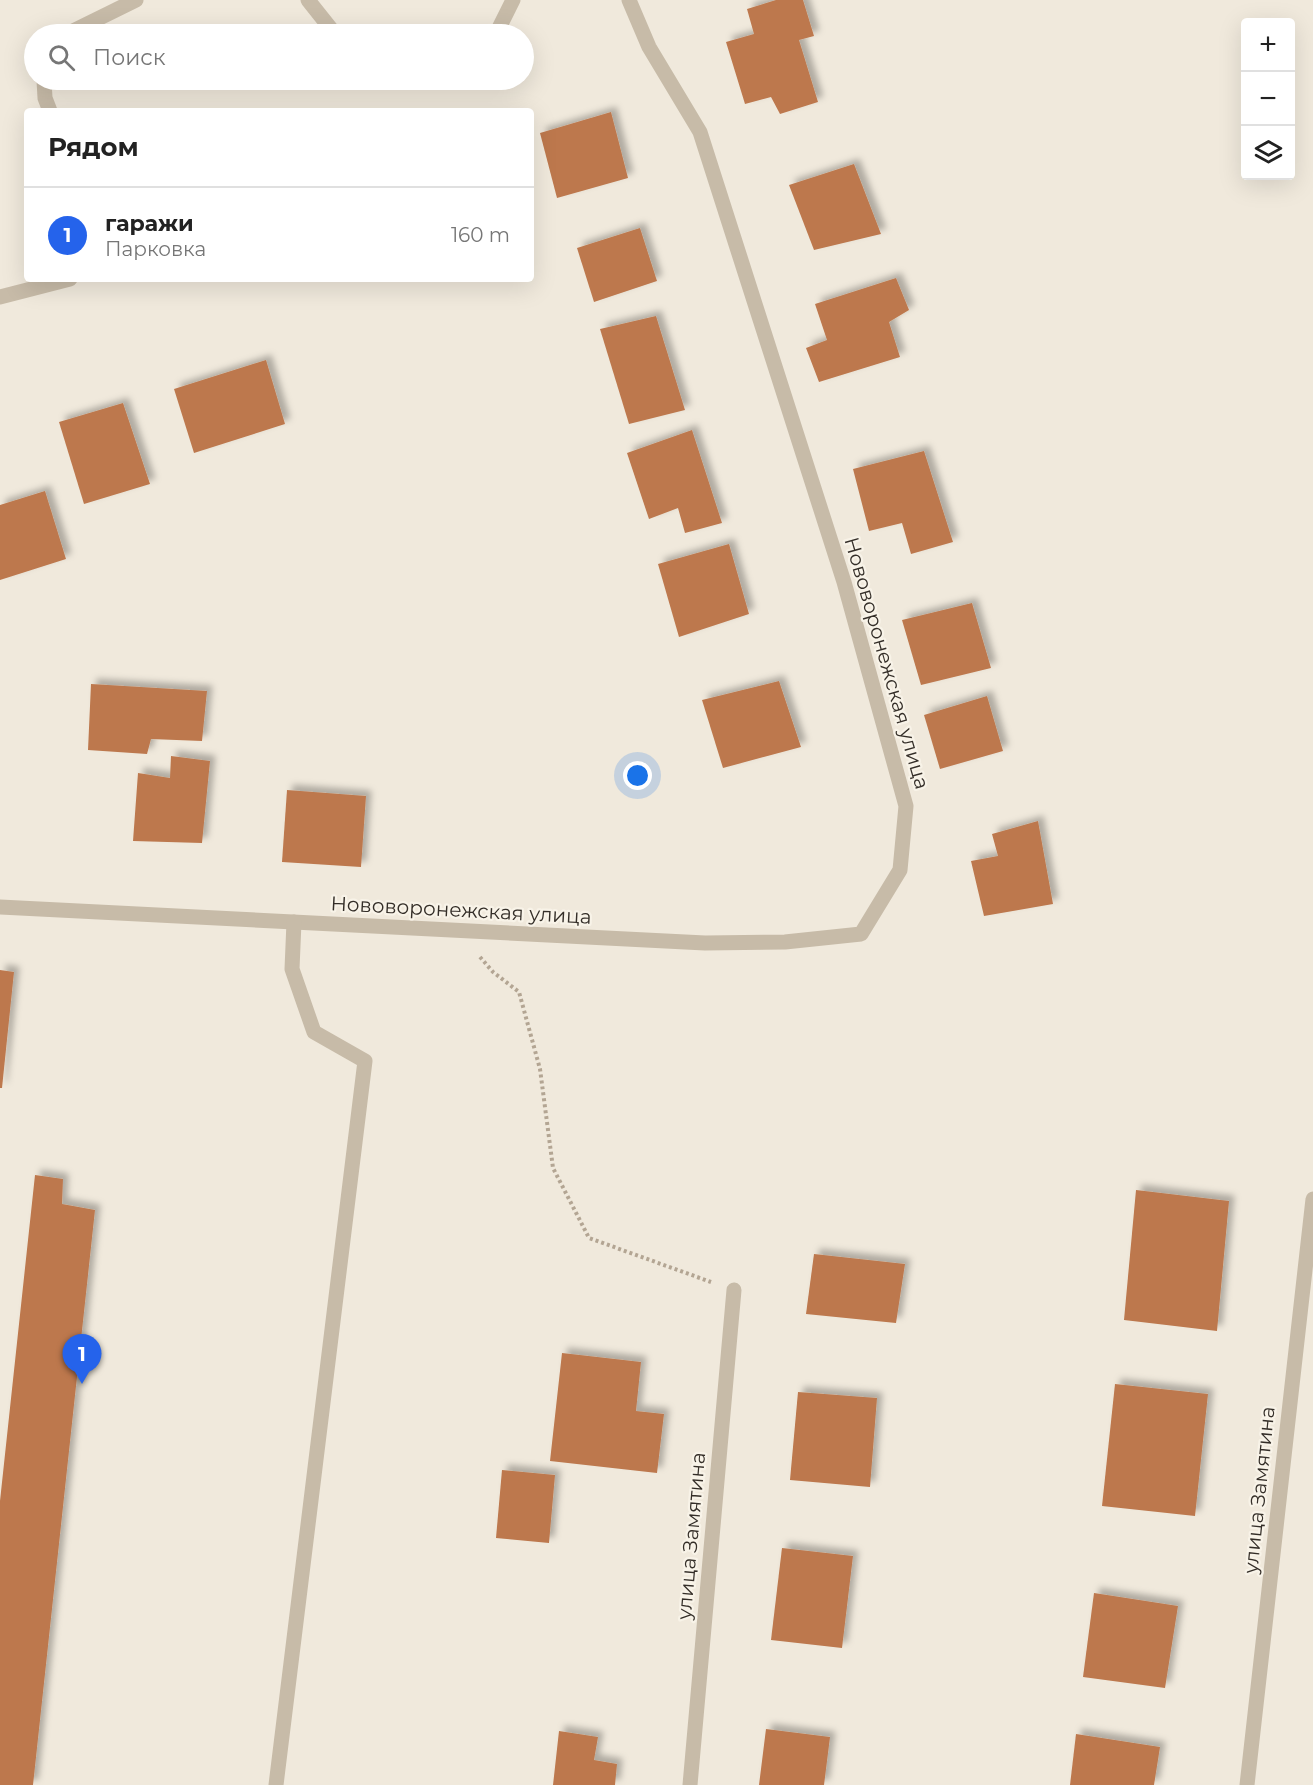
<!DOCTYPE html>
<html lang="ru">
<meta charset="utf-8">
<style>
body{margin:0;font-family:Montserrat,sans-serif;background:#f2f2f2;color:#222}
.controls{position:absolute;right:18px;top:18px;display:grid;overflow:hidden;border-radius:6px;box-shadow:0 6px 24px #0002}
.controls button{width:54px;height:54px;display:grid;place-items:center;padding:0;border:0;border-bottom:2px solid #e0e0e0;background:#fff;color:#222;font:30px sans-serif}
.you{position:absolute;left:638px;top:776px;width:21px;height:21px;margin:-15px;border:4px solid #fff;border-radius:50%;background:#1a73e8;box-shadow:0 0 0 9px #1a73e833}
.badge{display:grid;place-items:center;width:39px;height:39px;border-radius:50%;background:#2563eb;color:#fff;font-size:20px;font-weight:700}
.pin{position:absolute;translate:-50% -50px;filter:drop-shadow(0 2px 3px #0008)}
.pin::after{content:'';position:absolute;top:32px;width:21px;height:18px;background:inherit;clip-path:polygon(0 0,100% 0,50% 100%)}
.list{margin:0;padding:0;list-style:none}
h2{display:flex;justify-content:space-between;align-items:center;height:78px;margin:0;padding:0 24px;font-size:26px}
h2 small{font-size:20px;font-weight:400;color:#767676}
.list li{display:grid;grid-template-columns:39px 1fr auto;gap:18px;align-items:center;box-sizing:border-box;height:96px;padding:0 24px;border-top:2px solid #e0e0e0}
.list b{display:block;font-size:22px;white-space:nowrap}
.list p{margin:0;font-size:20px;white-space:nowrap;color:#767676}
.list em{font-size:20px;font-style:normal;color:#767676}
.icon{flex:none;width:33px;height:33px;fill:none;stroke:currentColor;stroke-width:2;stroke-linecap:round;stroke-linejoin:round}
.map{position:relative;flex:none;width:1313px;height:1785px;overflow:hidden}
.search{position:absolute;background:#fff;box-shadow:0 6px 24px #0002;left:24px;top:24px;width:510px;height:66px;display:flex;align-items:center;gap:15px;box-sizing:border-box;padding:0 21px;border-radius:33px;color:#767676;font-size:22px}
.panel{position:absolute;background:#fff;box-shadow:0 6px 24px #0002;left:24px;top:108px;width:510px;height:174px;border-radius:6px}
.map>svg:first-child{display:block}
.building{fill:#bd784d;filter:url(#shadow)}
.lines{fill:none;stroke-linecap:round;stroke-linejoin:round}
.path{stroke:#b3a593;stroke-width:4;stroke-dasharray:3 3;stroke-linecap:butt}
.minor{stroke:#c7bba8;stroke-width:15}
.labels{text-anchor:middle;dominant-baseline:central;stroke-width:4.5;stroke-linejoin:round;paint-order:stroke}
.street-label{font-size:20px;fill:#342e28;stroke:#f8f3e8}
</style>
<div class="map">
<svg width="1313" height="1785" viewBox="0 0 1313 1785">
<defs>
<filter id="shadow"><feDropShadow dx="5.5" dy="-5.5" stdDeviation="3" flood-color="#0004"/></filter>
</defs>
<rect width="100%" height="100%" fill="#f0e9dc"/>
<g class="building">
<polygon points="776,0 803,0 814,36 799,40 818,102 780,114 771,97 745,104 726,42 754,34 747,9"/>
<polygon points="611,112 628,178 557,198 540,133"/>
<polygon points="854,164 881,234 814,250 789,185"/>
<polygon points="640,228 657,281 594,302 577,248"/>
<polygon points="896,278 909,310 889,322 900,357 819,382 806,348 827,340 815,304"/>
<polygon points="656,316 685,410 629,424 600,329"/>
<polygon points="266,360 285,424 194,453 174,389"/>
<polygon points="123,403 150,484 84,504 59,422"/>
<polygon points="692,430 722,523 685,533 678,508 649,519 627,453"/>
<polygon points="924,451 953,542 911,554 902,523 869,531 853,469"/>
<polygon points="45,491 66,559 0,580 0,505"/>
<polygon points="729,544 749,614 679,637 658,564"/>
<polygon points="972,603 991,668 921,685 902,620"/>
<polygon points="779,681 801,747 723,768 702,700"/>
<polygon points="91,684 207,691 202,741 151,739 147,754 88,750"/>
<polygon points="987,696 1003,751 940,769 924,715"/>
<polygon points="171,756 210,761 202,843 133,841 138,773 170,778"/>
<polygon points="287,790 366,796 361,867 282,862"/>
<polygon points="1038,821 1053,904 984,916 971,861 998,856 992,834"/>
<polygon points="0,970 14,972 2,1088 0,1088"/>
<polygon points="35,1175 63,1179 62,1204 95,1210 33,1785 0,1785 0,1501"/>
<polygon points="1136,1190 1229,1201 1217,1331 1124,1320"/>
<polygon points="814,1254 905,1264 896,1323 806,1314"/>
<polygon points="562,1353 641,1362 636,1411 664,1414 657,1473 550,1461"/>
<polygon points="1115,1384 1208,1394 1195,1516 1102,1506"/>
<polygon points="798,1392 877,1398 870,1487 790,1480"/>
<polygon points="502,1470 555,1475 549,1543 496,1538"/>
<polygon points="782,1548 853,1556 842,1648 771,1640"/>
<polygon points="1094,1593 1178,1606 1165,1688 1083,1677"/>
<polygon points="766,1729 830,1737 824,1785 759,1785"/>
<polygon points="559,1731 598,1737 594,1760 617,1764 615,1785 553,1785"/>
<polygon points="1076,1734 1160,1747 1154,1785 1070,1785"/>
</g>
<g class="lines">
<polyline class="path" points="480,957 493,972 519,992 540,1069 553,1168 589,1238 711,1282"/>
<g class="minor">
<polyline points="308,0 335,34"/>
<polyline points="67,34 136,0"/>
<polyline points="496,34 513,0"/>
<polyline points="44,80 45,98 50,111"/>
<polyline points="0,297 70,279"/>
<polyline points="0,907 705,943 785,942 861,934 900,870 906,806 844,582 700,132 649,47 629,0"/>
<polyline points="276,1785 365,1061 314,1032 292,969 294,922"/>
<polyline points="690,1785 734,1290"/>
<polyline points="1247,1785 1313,1199"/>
</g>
</g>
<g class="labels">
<g class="street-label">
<text transform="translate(887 663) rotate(74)">Нововоронежская улица</text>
<text transform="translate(461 910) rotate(3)">Нововоронежская улица</text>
<text transform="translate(1259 1490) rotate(-84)">улица Замятина</text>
<text transform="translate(691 1536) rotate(-85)">улица Замятина</text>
</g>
</g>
</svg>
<div class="controls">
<button>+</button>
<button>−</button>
<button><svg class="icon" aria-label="layers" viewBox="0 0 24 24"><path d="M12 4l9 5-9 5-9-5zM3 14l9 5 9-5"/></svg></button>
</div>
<div class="you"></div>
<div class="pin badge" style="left:82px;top:1384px">1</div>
<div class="search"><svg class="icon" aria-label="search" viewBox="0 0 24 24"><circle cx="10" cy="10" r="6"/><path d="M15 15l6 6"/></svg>Поиск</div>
<section class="panel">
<h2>Рядом<small></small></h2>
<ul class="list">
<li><span class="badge">1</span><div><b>гаражи</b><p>Парковка</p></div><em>160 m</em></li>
</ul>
</section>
</div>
